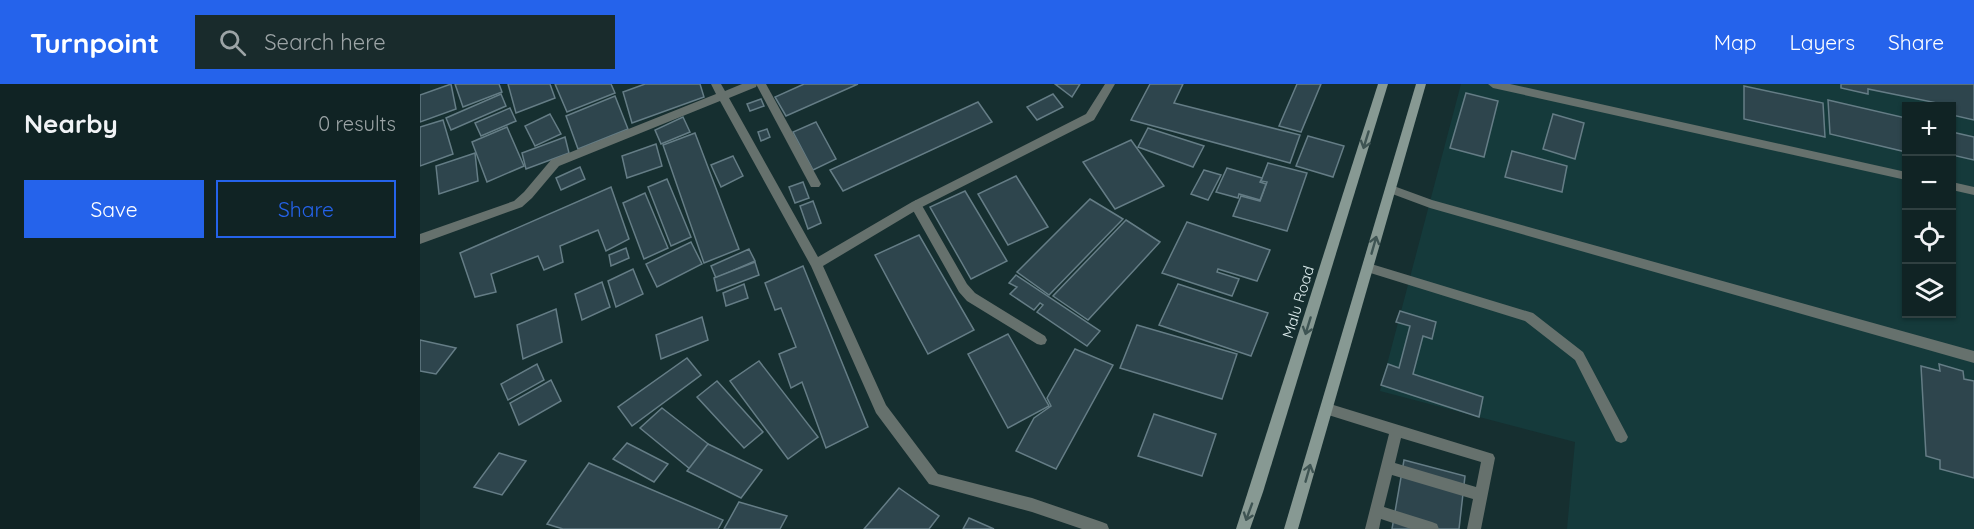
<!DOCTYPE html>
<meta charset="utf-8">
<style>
body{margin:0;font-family:Quicksand,sans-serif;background:#192b2c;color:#f1f3f6}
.controls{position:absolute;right:18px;top:18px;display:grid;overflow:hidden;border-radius:0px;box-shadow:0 2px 4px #0004}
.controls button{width:54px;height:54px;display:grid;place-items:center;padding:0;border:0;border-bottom:2px solid #304041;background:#102324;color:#f1f3f6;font:30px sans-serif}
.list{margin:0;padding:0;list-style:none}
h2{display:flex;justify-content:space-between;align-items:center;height:78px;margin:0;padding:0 24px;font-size:26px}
h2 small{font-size:20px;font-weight:400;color:#9ca4a6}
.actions{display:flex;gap:12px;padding:18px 24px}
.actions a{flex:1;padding:14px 0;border:2px solid #2563eb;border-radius:0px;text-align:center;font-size:21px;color:#2563eb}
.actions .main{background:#2563eb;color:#fff}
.icon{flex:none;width:33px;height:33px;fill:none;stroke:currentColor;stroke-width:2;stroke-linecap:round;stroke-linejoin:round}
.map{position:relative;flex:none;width:1554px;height:445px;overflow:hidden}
header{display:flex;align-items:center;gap:36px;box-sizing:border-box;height:84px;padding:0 30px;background:#2563eb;color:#fff}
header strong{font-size:28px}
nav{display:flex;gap:33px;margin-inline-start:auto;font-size:21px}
.search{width:420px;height:54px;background:#192b2c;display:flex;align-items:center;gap:15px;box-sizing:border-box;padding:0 21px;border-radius:0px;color:#9ca4a6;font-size:22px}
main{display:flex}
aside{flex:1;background:#102324}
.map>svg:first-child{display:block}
.built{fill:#153a3b;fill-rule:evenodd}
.building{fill:#2e454d;stroke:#657d86;stroke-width:1.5}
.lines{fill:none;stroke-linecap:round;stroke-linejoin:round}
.service{fill:#66716d;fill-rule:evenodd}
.minor{fill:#66716d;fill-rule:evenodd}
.secondary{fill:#879993;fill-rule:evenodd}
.oneway{stroke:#3e5453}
.labels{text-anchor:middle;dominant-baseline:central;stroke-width:4.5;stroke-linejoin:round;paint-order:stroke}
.street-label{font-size:15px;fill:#deedee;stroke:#162f30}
</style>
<header>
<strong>Turnpoint</strong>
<div class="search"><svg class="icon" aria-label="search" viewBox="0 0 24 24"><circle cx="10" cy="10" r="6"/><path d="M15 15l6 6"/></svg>Search here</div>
<nav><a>Map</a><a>Layers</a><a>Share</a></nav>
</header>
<main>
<aside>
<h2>Nearby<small>0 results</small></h2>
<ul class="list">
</ul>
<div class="actions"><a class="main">Save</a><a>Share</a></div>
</aside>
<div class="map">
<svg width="1554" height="445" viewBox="0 0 1554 445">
<rect width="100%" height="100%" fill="#162f30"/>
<path class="built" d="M1041,0H1554V445H1147L1155,358L960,307ZM1486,22H1532V230H1486Z"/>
<g class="building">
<polygon points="31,0 36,25 0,38 0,11"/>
<polygon points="35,0 79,0 82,8 43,23"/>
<polygon points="88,0 130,0 135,14 96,29"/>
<polygon points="135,0 191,0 195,9 147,28"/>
<polygon points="225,0 280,0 284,13 212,39 203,8"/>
<polygon points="384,0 438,0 366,32 355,13"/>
<polygon points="635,0 660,0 652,13"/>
<polygon points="730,0 763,0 754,19 880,51 870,79 711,36"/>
<polygon points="877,0 901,0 881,48 859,42"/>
<polygon points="1421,0 1554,0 1554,36 1532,31 1532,22 1448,5 1448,10 1421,4"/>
<polygon points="1324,2 1403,19 1405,53 1324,35"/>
<polygon points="1046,9 1078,17 1064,73 1030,64"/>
<polygon points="81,10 86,22 31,46 26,34"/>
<polygon points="633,10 643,23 617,36 607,23"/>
<polygon points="195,12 208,45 158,65 146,32"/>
<polygon points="341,15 344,22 330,27 327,20"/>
<polygon points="1408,16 1486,34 1486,68 1410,50"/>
<polygon points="558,18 572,38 423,107 410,86"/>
<polygon points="90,24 96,37 61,52 55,39"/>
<polygon points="130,30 141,50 115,62 105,42"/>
<polygon points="1133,30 1164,39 1155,75 1123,65"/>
<polygon points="263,33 270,48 241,60 235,46"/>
<polygon points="23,36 33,70 0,82 0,43"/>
<polygon points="396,38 416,75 393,86 373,48"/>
<polygon points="87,43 104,82 67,98 52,58"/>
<polygon points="728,44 784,62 773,83 718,63"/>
<polygon points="347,45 350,53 341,57 338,48"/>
<polygon points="1532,48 1554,53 1554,76 1532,71"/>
<polygon points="275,49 319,165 284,179 243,61"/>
<polygon points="888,52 924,62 913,93 876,82"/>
<polygon points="145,53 149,69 106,85 102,69"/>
<polygon points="711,56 744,102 695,125 663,78"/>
<polygon points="236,60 242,82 207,94 202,72"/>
<polygon points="1092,67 1147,82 1142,108 1085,93"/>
<polygon points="55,69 58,97 19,110 16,82"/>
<polygon points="313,72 323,92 301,103 291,81"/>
<polygon points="848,79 887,89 867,147 813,132 821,112 840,117 847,98 841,97"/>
<polygon points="160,83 165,95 141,106 136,94"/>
<polygon points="807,84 842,94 840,98 846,100 840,116 819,110 818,114 796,108"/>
<polygon points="784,86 801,91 788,116 771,110"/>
<polygon points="596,92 628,143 588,161 558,110"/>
<polygon points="247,95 271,153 251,162 228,103"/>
<polygon points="383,98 389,114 375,119 369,103"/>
<polygon points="191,103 209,155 186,167 178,146 140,162 143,178 124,186 118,172 71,190 76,208 55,213 40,169"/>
<polygon points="545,107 587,177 551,195 510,123"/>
<polygon points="225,109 248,164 224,175 203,119"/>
<polygon points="670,115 703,135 629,211 597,188"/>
<polygon points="393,117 401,139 388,145 380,122"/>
<polygon points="706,136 740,158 668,236 633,212"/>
<polygon points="767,138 850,166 837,197 798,185 797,188 819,195 812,212 742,189"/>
<polygon points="499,151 554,246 508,270 455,171"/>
<polygon points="271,158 282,180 237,203 226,180"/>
<polygon points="206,164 209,174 191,182 189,171"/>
<polygon points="329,165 335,177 296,194 291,182"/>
<polygon points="335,178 339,191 297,207 294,194"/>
<polygon points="383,182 448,343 406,364 382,298 371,304 359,270 376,263 361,224 355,226 345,199"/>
<polygon points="213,185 223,210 196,223 188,197"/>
<polygon points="596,191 680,247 667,262 617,228 623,221 620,219 614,226 590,210 597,203 589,199"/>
<polygon points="182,198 190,223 162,236 155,210"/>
<polygon points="324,200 328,214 306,222 303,209"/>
<polygon points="758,200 848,229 831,272 739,241"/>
<polygon points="136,225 142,258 103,275 97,241"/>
<polygon points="980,227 1016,238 1012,255 1003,252 993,290 1063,313 1059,333 961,301 968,280 979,284 990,242 976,238"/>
<polygon points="282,233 288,256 241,275 236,251"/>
<polygon points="717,241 817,270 802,315 700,284"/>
<polygon points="588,250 629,322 588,344 548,270"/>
<polygon points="0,256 36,264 16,290 0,287"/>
<polygon points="655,265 693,281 636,385 596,367 614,334 631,322 627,314"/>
<polygon points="267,274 281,291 212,342 198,323"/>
<polygon points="339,277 398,353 368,375 310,297"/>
<polygon points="117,280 124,296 88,316 81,300"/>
<polygon points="1519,280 1543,287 1544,295 1554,297 1554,394 1520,385 1520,376 1506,372 1501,282 1520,287"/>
<polygon points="131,296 141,317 99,341 90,319"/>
<polygon points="297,297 343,348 324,364 277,313"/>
<polygon points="242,324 292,363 270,385 220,344"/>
<polygon points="734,330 796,350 782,392 718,372"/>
<polygon points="207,359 248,380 234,398 193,375"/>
<polygon points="288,360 342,386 321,414 267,387"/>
<polygon points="79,369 106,377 82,411 54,403"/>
<polygon points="984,376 1045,392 1039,445 972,445"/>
<polygon points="169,379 303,436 298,445 143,445 127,440"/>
<polygon points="479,404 519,432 509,445 444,445"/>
<polygon points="319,418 367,432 360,445 304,445"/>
<polygon points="549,434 574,445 543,445"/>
</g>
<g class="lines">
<g class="service">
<polygon points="336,0 346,0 401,100 399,103 391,103"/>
<polygon points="1068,0 1090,0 1486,88 1486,96 1073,4"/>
<polygon points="1532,98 1554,103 1554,111 1532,106"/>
<polygon points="971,101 1012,116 1554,267 1554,279 1010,124 967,108 965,105"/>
<polygon points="496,116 500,118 547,200 555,209 625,252 627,256 625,260 621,261 617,260 547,217 539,208 490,121"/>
<polygon points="948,179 1113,229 1163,268 1206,349 1208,353 1206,357 1201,359 1196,357 1155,276 1105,237 944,187 942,184 944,181"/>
<path d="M907,319L1073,370L1075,374L1061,445H1047L1053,415L972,391L964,423L1012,438L1017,440L1019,445H991L961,435L959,445H945L969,350L902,329L901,325L902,321ZM981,354L1061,378L1056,403L975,379Z"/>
</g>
<polygon class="minor" points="291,0 301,0 305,7 322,0 337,0 336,3 309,14 398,173 492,118 666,30 685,0 695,0 674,36 500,124 403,182 466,321 518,390 612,414 682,438 687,440 689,445 662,445 612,428 509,400 456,329 391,182 300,17 139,82 112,114 102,123 0,160 0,150 94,117 104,108 131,76 296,10"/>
<g class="secondary">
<polygon points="958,0 968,0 843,408 830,445 816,445"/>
<polygon points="996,0 1006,0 878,445 864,445"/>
</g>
</g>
<defs><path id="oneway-shaft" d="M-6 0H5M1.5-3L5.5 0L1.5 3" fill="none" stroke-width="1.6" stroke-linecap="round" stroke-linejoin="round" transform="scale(1.5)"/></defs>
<g class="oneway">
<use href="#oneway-shaft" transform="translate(946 56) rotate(107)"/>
<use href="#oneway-shaft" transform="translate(954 161) rotate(-74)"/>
<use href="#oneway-shaft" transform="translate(888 242) rotate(107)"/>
<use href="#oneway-shaft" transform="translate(888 389) rotate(-74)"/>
<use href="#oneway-shaft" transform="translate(829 428) rotate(110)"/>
</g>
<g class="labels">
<g class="street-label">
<text transform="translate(878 218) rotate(-73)">Malu Road</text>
</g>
</g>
</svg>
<div class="controls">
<button>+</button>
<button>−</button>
<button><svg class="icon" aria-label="locate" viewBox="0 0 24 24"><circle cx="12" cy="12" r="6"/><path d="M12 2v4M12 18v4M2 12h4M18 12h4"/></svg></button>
<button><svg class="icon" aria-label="layers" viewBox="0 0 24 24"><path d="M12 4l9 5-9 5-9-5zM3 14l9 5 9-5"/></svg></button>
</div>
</div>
</main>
